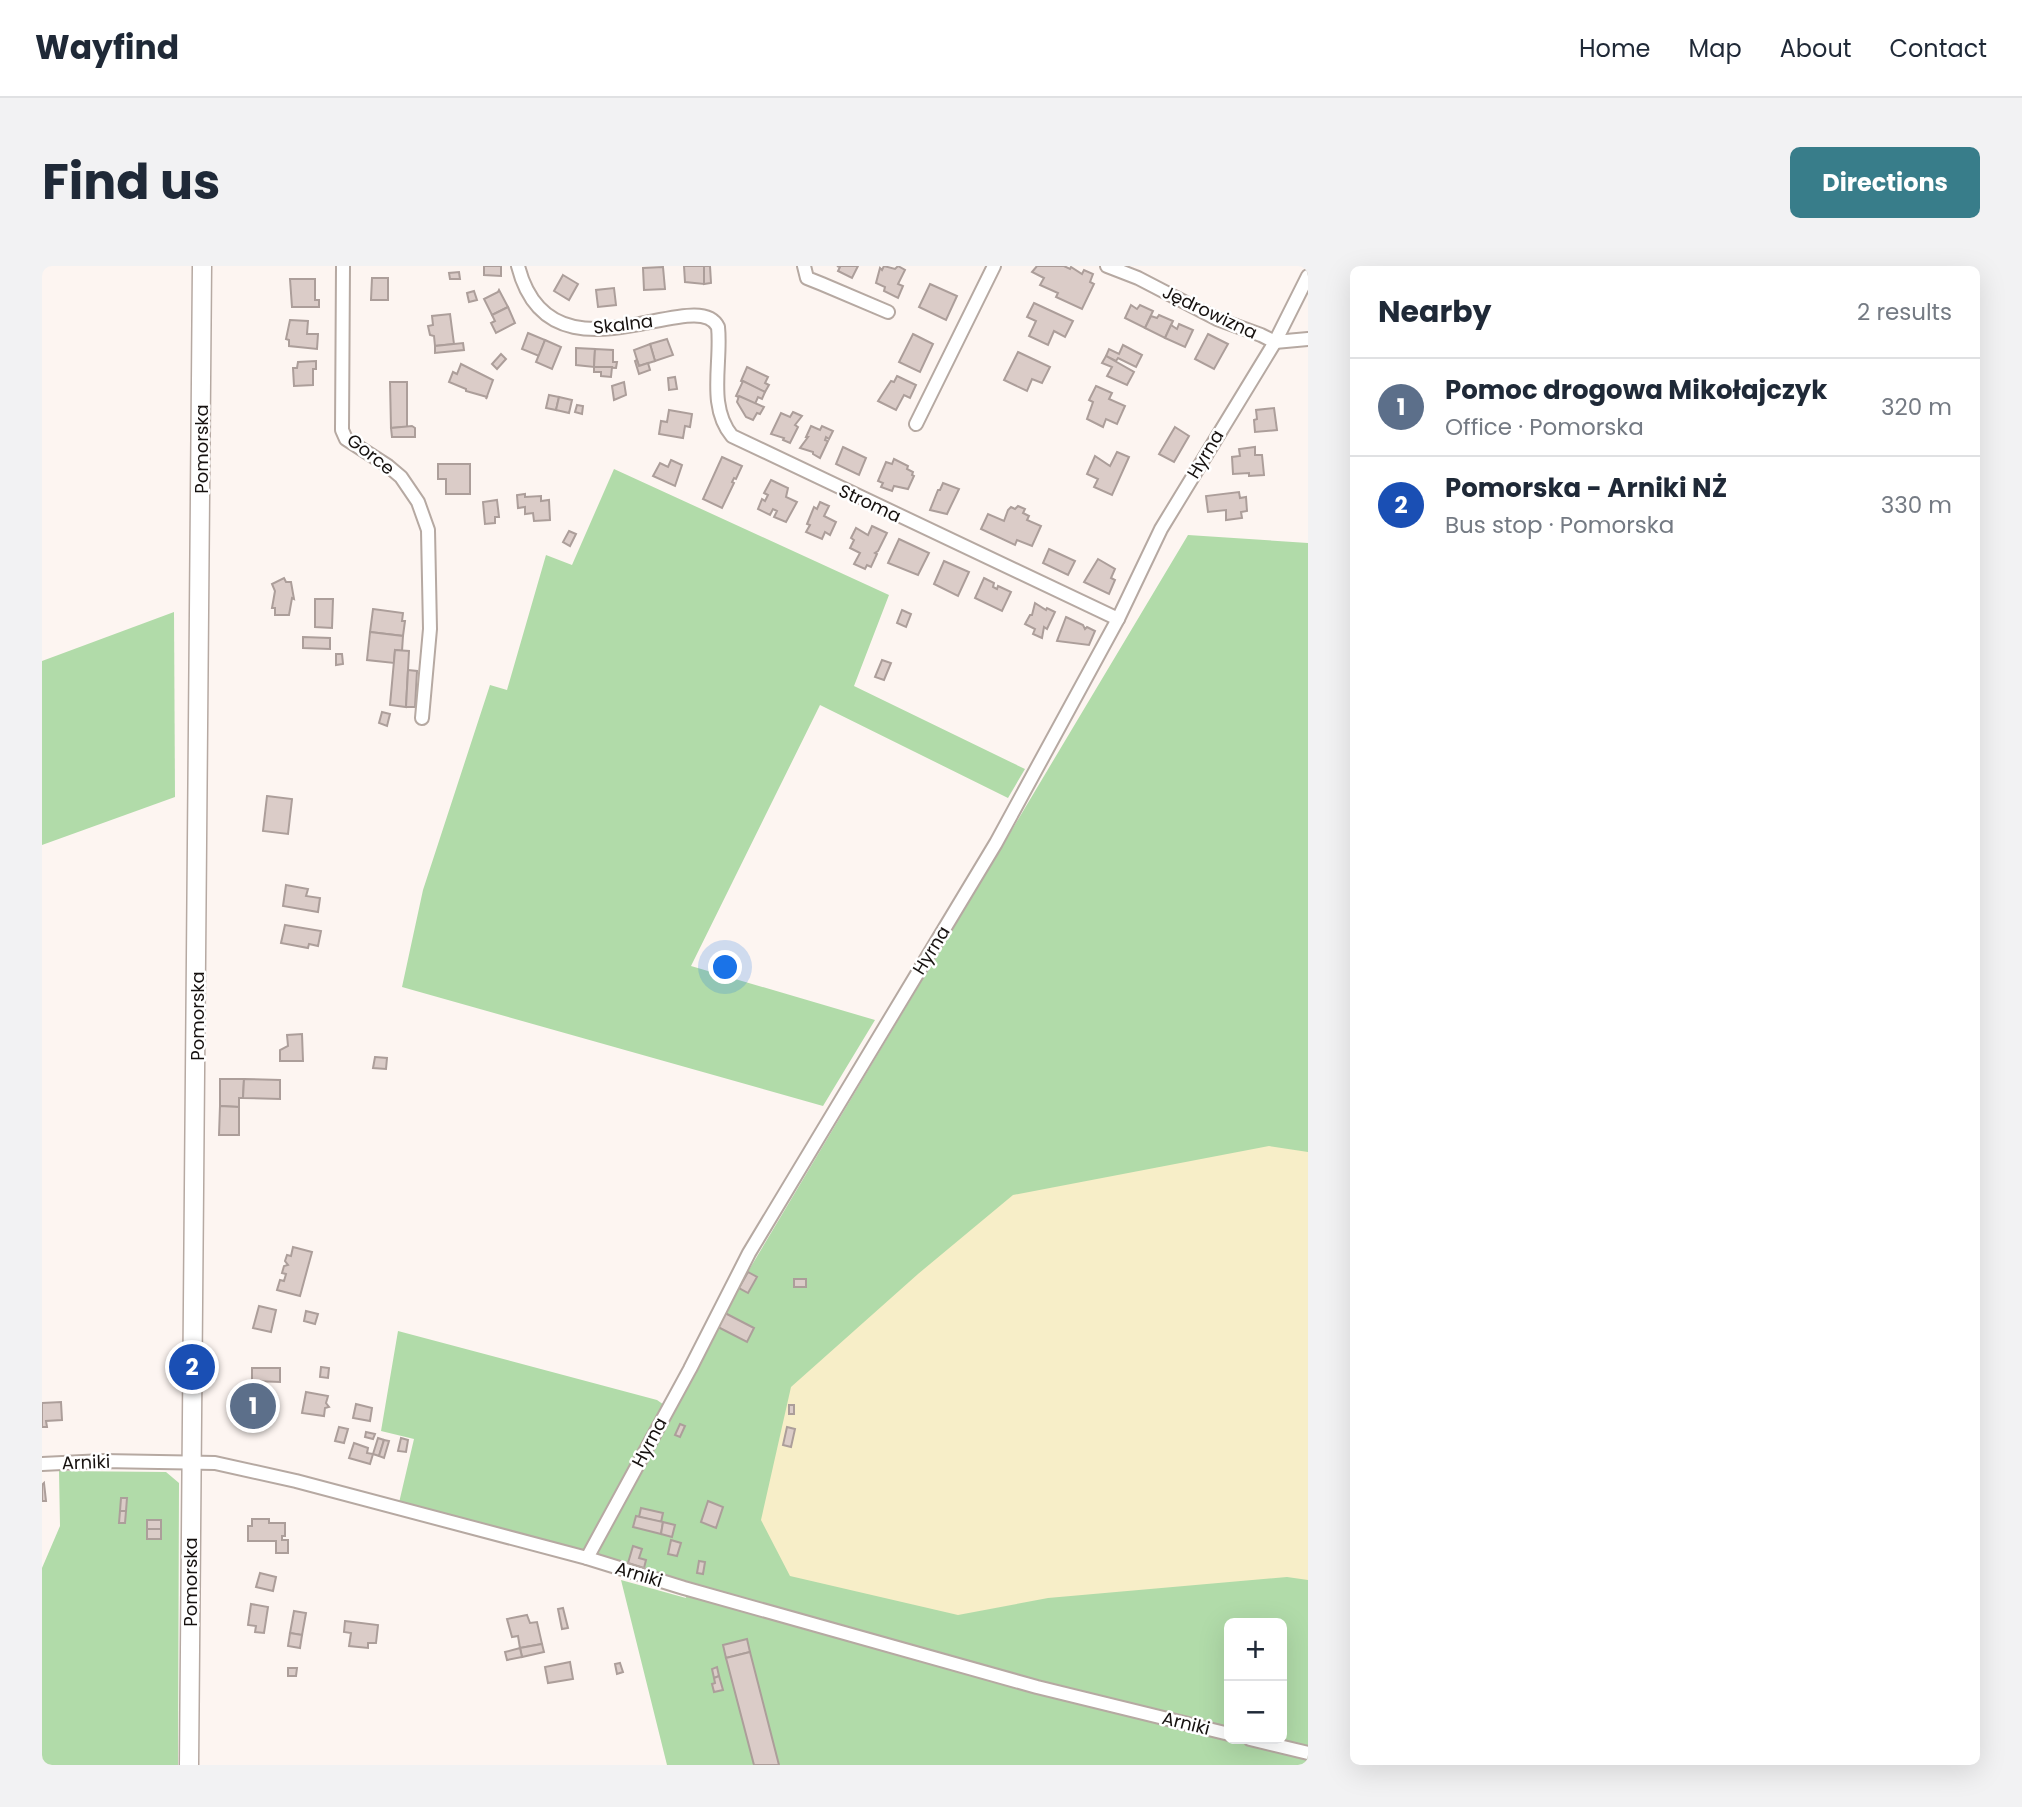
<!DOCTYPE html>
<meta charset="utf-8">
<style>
body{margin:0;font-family:Poppins,sans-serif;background:#f2f2f3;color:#1f2937}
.controls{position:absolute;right:21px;bottom:21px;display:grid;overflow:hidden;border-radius:10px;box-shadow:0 7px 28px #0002}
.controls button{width:63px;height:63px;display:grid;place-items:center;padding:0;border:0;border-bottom:2px solid #e0e1e3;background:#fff;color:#1f2937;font:35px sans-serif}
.you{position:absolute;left:684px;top:702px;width:24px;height:24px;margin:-18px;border:5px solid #fff;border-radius:50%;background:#1a73e8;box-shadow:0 0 0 10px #1a73e833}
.badge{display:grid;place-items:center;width:46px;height:46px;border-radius:50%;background:#387d8a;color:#fff;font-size:23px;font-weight:700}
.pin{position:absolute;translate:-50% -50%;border:4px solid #fff;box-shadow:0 2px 7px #0006}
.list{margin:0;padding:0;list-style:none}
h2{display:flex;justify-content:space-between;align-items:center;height:91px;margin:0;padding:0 28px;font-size:30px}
h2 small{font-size:23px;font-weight:400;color:#747a83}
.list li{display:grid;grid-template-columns:46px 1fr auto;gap:21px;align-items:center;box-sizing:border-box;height:98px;padding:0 28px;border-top:2px solid #e0e1e3}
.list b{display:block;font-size:26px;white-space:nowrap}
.list p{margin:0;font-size:23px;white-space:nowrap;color:#747a83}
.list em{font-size:23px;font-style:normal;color:#747a83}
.map{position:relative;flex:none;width:1266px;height:1499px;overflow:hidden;border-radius:10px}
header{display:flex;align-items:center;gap:42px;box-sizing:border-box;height:98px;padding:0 35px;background:#fff;border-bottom:2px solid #e0e1e3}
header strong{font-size:33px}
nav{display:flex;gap:38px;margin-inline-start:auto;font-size:24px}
.intro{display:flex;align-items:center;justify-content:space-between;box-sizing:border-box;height:168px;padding:0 42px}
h1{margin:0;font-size:49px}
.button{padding:18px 32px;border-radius:10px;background:#387d8a;color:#fff;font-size:24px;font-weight:700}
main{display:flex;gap:42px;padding:0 42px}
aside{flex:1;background:#fff;border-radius:10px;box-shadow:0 7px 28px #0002}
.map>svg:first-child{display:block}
.green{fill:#b1dba9;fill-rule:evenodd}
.sand{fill:#f7eec8}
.building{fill:#dbccc8;stroke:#ac9e9a;stroke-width:2}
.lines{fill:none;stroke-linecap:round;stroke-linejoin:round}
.street-casing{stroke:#b6a9a2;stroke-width:16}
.secondary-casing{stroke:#b6a9a2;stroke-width:21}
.street{stroke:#fff;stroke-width:12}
.secondary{stroke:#fff;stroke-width:18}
.labels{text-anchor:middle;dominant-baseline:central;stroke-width:5;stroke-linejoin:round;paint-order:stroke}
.street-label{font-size:18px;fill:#16110f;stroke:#fff}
</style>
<header>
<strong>Wayfind</strong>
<nav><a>Home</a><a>Map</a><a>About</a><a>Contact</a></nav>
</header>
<div class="intro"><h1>Find us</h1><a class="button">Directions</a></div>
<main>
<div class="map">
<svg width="1266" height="1499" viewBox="0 0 1266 1499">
<rect width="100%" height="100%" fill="#fdf5f1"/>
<g class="green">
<polygon points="572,203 847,329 812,420 983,503 966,532 778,439 649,700 833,754 781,840 360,721 381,624 448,419 465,424 504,289 530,299"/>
<path d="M1146,269L1266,277V1499H625L579,1314L644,1332L642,1322L356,1241L372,1173L339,1165L356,1065L615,1134L625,1141ZM1187,1357H1240V1473H1187Z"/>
<polygon points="132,346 133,531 0,579 0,395"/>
<polygon points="17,1205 124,1206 137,1217 136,1499 0,1499 0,1302 18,1260"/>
</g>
<polygon class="sand" points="1227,880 1266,886 1266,1314 1245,1311 1006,1332 916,1349 748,1310 719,1254 749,1121 876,1008 971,929"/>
<g class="building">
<polygon points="442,0 459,0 459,10 442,9"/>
<polygon points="642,0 662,0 662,18 643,16"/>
<polygon points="662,0 668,0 669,17 662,18"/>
<polygon points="795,0 816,0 810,12 796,5 798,1"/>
<polygon points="842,0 853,3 856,0 863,4 856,18 861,20 856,32 842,25 843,21 834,17 838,2 840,4"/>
<polygon points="995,0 1022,0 1028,3 1029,1 1040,8 1042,4 1051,8 1048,16 1052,18 1040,43 1014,31 1016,27 998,19 1002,12 990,6"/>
<polygon points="621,1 623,23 602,24 601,2"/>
<polygon points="417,6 418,13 408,13 407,7"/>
<polygon points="521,9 536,18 527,34 512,25"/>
<polygon points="330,12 346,12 346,34 329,34"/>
<polygon points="248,13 273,13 273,34 277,34 277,41 250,41"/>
<polygon points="888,18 915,30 904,54 877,41"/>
<polygon points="572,22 574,39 556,41 554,24"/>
<polygon points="457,24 466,41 450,49 442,33 456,26"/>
<polygon points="432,25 435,34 427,36 425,27"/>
<polygon points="992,37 1031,55 1023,71 1012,65 1006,79 987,70 994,55 985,51"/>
<polygon points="1089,39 1095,43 1098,39 1111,45 1103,62 1083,52"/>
<polygon points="466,41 473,57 454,67 449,57 453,55 450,49"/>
<polygon points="408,48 412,78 393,80 392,70 388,69 386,60 391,59 390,50"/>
<polygon points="1117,49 1131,55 1123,72 1103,62 1109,50 1115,52"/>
<polygon points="248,54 266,55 265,68 276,68 275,83 247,80 247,74 244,73"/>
<polygon points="1137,58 1151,64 1143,81 1123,72 1129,59 1135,63"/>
<polygon points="486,67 503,74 497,90 480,83"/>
<polygon points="871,68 891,78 878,106 857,96"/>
<polygon points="1166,68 1186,78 1172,103 1153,93"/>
<polygon points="625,73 631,89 613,95 608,78"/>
<polygon points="503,74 519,81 510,103 494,96"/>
<polygon points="421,77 422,84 393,87 393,80"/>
<polygon points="608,78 613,95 597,100 592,84"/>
<polygon points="1081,79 1100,89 1094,101 1076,92 1074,95 1064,90 1067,83 1077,88"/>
<polygon points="534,82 553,83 552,101 534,99"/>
<polygon points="553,83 571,84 571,96 575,96 574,102 552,101"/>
<polygon points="976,86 1008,101 1000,117 990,113 985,125 962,114"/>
<polygon points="459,88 464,93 455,103 450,98"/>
<polygon points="1064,90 1092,106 1085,119 1065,110 1070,101 1060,97"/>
<polygon points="595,94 597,100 606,97 608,104 597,108 593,95"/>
<polygon points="274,95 274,103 271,103 271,119 252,120 251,102 255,102 256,96"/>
<polygon points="419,98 451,114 444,133 445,131 424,125 424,123 407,116 411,106 415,108"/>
<polygon points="552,101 570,101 569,111 559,110 559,106 552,106"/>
<polygon points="705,101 726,111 723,117 727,119 723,126 699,115"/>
<polygon points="855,110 874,119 868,132 862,129 854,144 836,135 849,115 852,116"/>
<polygon points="633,111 635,123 627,124 626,112"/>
<polygon points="701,115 723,126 720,133 716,131 713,138 694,130"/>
<polygon points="348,116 365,116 365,161 349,162"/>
<polygon points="582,116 584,129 572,134 570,120"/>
<polygon points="1054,120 1070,127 1067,133 1083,140 1075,158 1064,153 1061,161 1045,153 1051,136 1047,134"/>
<polygon points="507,129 517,131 514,144 504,142"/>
<polygon points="697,130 722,141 718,148 715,147 711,154 704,151 695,136"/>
<polygon points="517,131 530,134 527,147 514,144"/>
<polygon points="535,139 541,140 540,148 533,146"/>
<polygon points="1232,142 1235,164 1213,166 1212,154 1215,153 1214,144"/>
<polygon points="627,144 650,148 648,161 643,160 641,172 617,168 619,155 625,156"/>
<polygon points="751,146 760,150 753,159 756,161 748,177 741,174 742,172 729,168 739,147 748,151"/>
<polygon points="370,160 373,162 373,171 350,171 349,162"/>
<polygon points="769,160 778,164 780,160 791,165 787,173 784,171 783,174 786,175 778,192 771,188 771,186 758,182 766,171 764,171"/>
<polygon points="1133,161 1147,170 1132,196 1117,188"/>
<polygon points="801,181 824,192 817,209 794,198"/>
<polygon points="1213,181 1213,189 1220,189 1222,209 1207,210 1207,207 1191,208 1190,191 1198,190 1197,183"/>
<polygon points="1075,186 1087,191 1070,229 1052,221 1056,213 1045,208 1053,190 1068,200"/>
<polygon points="680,191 700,200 694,213 692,212 690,216 692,217 680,242 661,233"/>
<polygon points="852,193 866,200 865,203 871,206 870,209 872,210 866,223 852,220 850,225 839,221 841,217 836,215 844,196 850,198"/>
<polygon points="629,194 640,199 633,220 611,210 618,197 626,201"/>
<polygon points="396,198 428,198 428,228 404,228 404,213 396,213"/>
<polygon points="729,214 746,222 744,231 755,236 744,256 732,251 735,245 731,243 728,249 716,243 720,233 723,235 726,229 722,227"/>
<polygon points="901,217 917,223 905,248 888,244 896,224 898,224"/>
<polygon points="1197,226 1198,232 1204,231 1205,245 1199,246 1200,252 1184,254 1184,244 1166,246 1164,230"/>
<polygon points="483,228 483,231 499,230 499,235 507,234 508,254 492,255 491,247 483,248 483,241 476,242 475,229"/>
<polygon points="455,234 457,251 453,251 453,257 443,258 441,236"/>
<polygon points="778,236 787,240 782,250 794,256 788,269 783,266 780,273 764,266 768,259 765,258 772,241 775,243"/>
<polygon points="976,240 983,243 981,247 987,250 985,254 999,260 990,280 975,274 973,279 939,263 946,248 962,255 966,244 969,241 973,243"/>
<polygon points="830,260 845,267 836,285 833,287 835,288 829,301 825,299 823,303 812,298 818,287 808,282 812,274 809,272 814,262 826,269"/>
<polygon points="527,265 534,268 528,280 521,276"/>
<polygon points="857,273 887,287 876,309 846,297"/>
<polygon points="1007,283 1033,295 1026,309 1001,297"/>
<polygon points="1056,293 1073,303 1069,312 1073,314 1067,328 1042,316"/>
<polygon points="902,295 927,306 916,330 892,318"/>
<polygon points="242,312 244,316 249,316 252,333 250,332 247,349 233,349 233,342 230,342 233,325 230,318"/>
<polygon points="942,312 952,317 951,321 955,323 956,320 969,326 960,345 933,332"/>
<polygon points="273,333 291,333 290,362 273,361"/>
<polygon points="993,337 1004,344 1005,342 1013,346 1005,363 1002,361 1000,372 991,368 993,363 983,358 988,349 990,349"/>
<polygon points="331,343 361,347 360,355 363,355 361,370 328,366"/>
<polygon points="860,344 869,348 864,361 855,357"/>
<polygon points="1024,351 1041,359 1043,363 1045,361 1053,365 1047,379 1015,375"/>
<polygon points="328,366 361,370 360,385 353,384 352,397 325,394"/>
<polygon points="261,371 288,372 288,383 261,382"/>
<polygon points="353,384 367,385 364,441 348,439"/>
<polygon points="294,388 300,388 301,398 294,399"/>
<polygon points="840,394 849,397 842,414 833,411"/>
<polygon points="366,404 375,405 373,441 364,441"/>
<polygon points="340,446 348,448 345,460 337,457"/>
<polygon points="225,530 250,533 246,568 221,565"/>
<polygon points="244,619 266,623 264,630 278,632 276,646 241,640"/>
<polygon points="243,659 279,665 276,680 267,678 266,682 239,677"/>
<polygon points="260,768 261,795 238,795 238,784 246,780 245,769"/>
<polygon points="333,791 345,792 344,803 331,802"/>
<polygon points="178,813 202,813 201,832 197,832 197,841 178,840"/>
<polygon points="202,813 238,814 238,833 201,832"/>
<polygon points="178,840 197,841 197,869 177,869"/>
<polygon points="251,981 270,986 258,1030 235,1024 238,1014 242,1015 244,1008 240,1007 242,1000 246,999 243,995 245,989 249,990"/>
<polygon points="706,1006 715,1011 706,1027 697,1022"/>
<rect x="752" y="1013" width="12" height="8"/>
<polygon points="217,1040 234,1044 229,1066 211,1062"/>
<polygon points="264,1045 276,1048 273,1058 262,1055"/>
<polygon points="683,1047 712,1062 705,1076 676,1061"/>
<polygon points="279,1101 287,1102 286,1112 278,1111"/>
<polygon points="210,1102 238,1102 238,1116 210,1115"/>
<polygon points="222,1125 222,1130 235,1130 236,1143 223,1144 223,1152 207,1153 206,1126"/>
<polygon points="264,1126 286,1130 284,1137 287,1141 283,1142 282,1150 260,1147"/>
<polygon points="19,1136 20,1154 4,1155 5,1161 0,1161 0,1137"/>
<polygon points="314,1138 330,1142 328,1155 311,1152"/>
<rect x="747" y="1139" width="5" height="9"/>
<polygon points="638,1158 643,1160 638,1171 633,1169"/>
<polygon points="297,1161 306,1163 302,1177 293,1175"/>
<polygon points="745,1161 753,1163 749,1181 741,1179"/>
<polygon points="324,1166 333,1168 331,1173 323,1171"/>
<polygon points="336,1172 342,1174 337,1190 331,1188"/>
<polygon points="359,1172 366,1174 364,1186 356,1185"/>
<polygon points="342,1174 347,1175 342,1192 337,1190"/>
<polygon points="312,1177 326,1182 325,1187 331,1188 328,1198 307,1192"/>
<polygon points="2,1217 4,1235 0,1235 0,1219"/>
<polygon points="79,1232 85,1232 84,1245 78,1245"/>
<polygon points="666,1235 681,1241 674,1262 659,1256"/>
<polygon points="599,1242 621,1247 619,1256 597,1251"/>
<polygon points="78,1245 84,1245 83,1257 77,1257"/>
<polygon points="594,1250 621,1256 619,1268 591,1261"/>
<polygon points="210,1253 227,1253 227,1257 243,1257 243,1270 240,1270 240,1274 246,1274 246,1287 234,1287 234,1275 206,1275 206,1260 210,1260"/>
<rect x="105" y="1254" width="14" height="9"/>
<polygon points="621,1256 633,1259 630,1271 619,1268"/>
<rect x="105" y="1263" width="14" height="10"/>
<polygon points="629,1274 639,1277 635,1290 626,1288"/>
<polygon points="591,1280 600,1283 597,1292 604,1294 602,1302 586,1297"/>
<polygon points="657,1295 663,1296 661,1308 655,1307"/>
<polygon points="218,1307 234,1311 231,1325 214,1321"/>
<polygon points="209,1338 226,1341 222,1367 213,1366 214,1360 206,1359"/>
<polygon points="521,1342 526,1362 520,1363 516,1343"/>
<polygon points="252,1345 264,1347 260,1369 248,1367"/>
<polygon points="485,1349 488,1357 495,1356 500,1378 478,1382 476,1370 470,1371 465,1353"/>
<polygon points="303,1355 336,1359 334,1377 326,1377 326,1382 307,1380 309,1367 302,1366"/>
<polygon points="248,1367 260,1369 258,1382 246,1380"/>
<polygon points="705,1373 708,1386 684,1392 681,1379"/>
<polygon points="500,1378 502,1386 480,1391 478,1382"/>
<polygon points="478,1382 480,1391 465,1394 463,1386"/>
<polygon points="708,1386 737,1499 712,1499 684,1392"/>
<polygon points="528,1396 531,1413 506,1417 503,1401"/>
<polygon points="578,1397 581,1406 575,1408 573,1398"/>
<polygon points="675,1401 677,1410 672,1412 670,1403"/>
<polygon points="246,1402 255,1402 254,1410 246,1410"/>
<polygon points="677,1410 681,1424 672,1426 670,1418 673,1417 672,1412"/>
</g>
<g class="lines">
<defs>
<g id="street">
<polyline points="301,0 300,164 304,173 346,200 359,211 376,236 386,264 388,363 380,452"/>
<path d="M476,0C508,126 655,16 676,61C680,96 665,140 690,170L1076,353"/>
<polyline points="762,0 765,12 780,18 846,46"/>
<polyline points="1065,0 1096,12 1175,53 1219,69 1233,76"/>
<polyline points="1233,76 1266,73"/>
<polyline points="874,158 952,0"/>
<polyline points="0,1198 61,1195 173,1197 254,1215 545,1292 642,1322 995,1421 1187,1468"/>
<polyline points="545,1292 648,1103 707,987 954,577 1076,353 1119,263 1233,76 1266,10"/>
<polyline points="1208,1473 1266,1487"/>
</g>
<polyline id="secondary" points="147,1499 160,0"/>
</defs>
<use href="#street" class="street-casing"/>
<use href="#secondary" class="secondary-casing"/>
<use href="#street" class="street"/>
<use href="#secondary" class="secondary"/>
</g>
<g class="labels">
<g class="street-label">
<text transform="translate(1168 46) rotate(25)">Jędrowizna</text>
<text transform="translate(581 58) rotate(-7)">Skalna</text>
<text transform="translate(159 183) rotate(-90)">Pomorska</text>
<text transform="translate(329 188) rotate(38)">Gorce</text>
<text transform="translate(1163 188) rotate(-59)">Hyrna</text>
<text transform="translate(828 237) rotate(25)">Stroma</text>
<text transform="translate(889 684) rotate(-58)">Hyrna</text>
<text transform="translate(155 750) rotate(-90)">Pomorska</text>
<text transform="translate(607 1176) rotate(-62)">Hyrna</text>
<text transform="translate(44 1196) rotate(-2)">Arniki</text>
<text transform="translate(597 1308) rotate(17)">Arniki</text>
<text transform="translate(148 1316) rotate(-90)">Pomorska</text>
<text transform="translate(1144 1457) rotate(14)">Arniki</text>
</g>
</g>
</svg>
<div class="controls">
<button>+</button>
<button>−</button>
</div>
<div class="you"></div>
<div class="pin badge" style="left:211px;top:1140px;background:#5c6f8a">1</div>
<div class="pin badge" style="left:150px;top:1101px;background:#1a4fb4">2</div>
</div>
<aside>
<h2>Nearby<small>2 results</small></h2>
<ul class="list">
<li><span class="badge" style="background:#5c6f8a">1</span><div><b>Pomoc drogowa Mikołajczyk</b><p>Office · Pomorska</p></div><em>320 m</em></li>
<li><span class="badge" style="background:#1a4fb4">2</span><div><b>Pomorska - Arniki NŻ</b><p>Bus stop · Pomorska</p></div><em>330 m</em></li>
</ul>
</aside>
</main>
